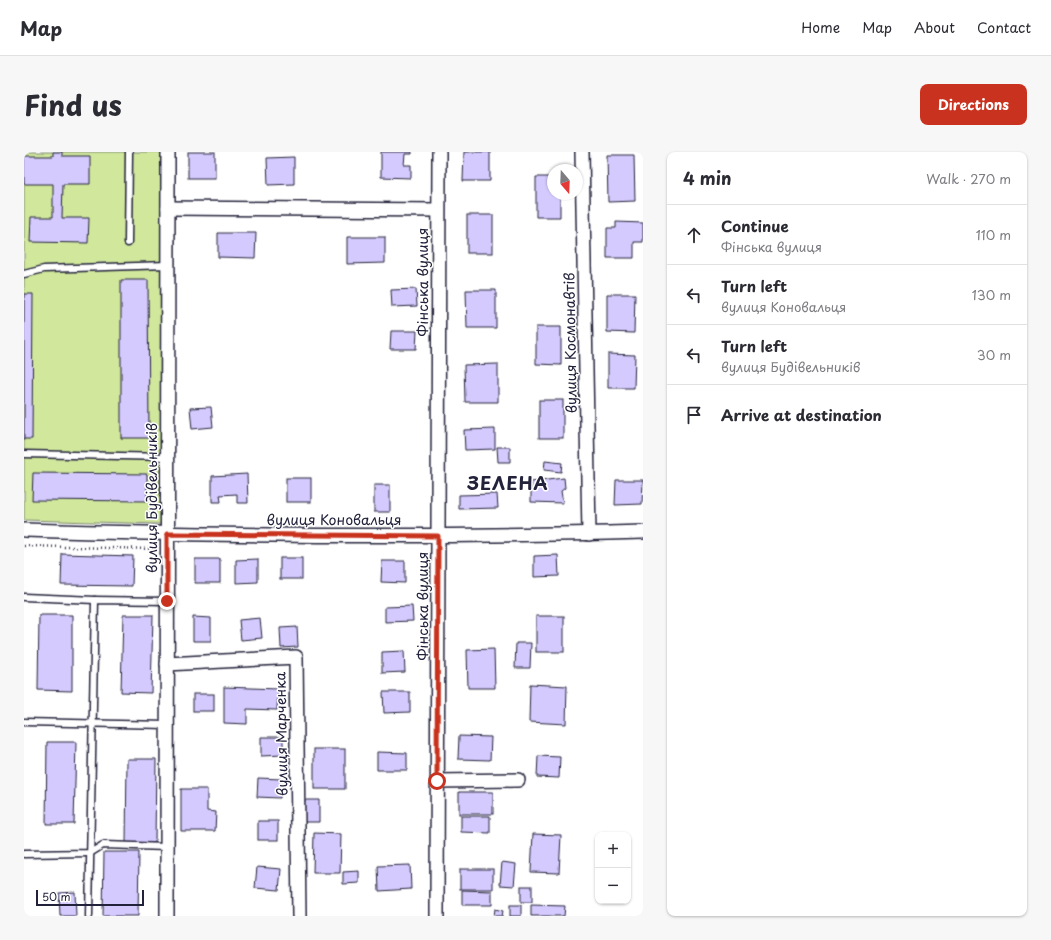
<!DOCTYPE html>
<meta charset="utf-8">
<style>
body{margin:0;font-family:"Playpen Sans",sans-serif;background:#f7f7f7;color:#2b2b33}
.controls{position:absolute;right:12px;bottom:12px;display:grid;overflow:hidden;border-radius:8px;box-shadow:0 1px 3px #0004}
.controls button{width:36px;height:36px;display:grid;place-items:center;padding:0;border:0;border-bottom:1px solid #e1e1e2;background:#fff;color:#2b2b33;font:20px sans-serif}
.compass{position:absolute;left:523px;top:12px;width:36px;height:36px;border-radius:50%;background:#fff;box-shadow:0 1px 3px #0004;rotate:161deg}
.scale{position:absolute;left:12px;bottom:10px;width:108px;box-sizing:border-box;padding-left:4px;border:2px solid #22223b;border-top:0;font-size:11px;line-height:14px;white-space:nowrap;color:#22223b;-webkit-text-stroke:3px #fff;paint-order:stroke}
.stop{position:absolute;width:12px;height:12px;margin:-9px;border:3px solid #c8321e;border-radius:50%;background:#fff}
.stop.end{background:#c8321e;border-color:#fff;box-shadow:0 1px 4px #0008}
.list{margin:0;padding:0;list-style:none}
h2{display:flex;justify-content:space-between;align-items:center;height:52px;margin:0;padding:0 16px;font-size:17px}
h2 small{font-size:13px;font-weight:400;color:#7c7c81}
.list li{display:grid;grid-template-columns:26px 1fr auto;gap:12px;align-items:center;box-sizing:border-box;height:60px;padding:0 16px;border-top:1px solid #e1e1e2}
.list b{display:block;font-size:15px;white-space:nowrap}
.list p{margin:0;font-size:13px;white-space:nowrap;color:#7c7c81}
.list em{font-size:13px;font-style:normal;color:#7c7c81}
.icon{flex:none;width:22px;height:22px;fill:none;stroke:currentColor;stroke-width:2;stroke-linecap:round;stroke-linejoin:round}
.map{position:relative;flex:none;width:619px;height:764px;overflow:hidden;border-radius:8px}
header{display:flex;align-items:center;gap:24px;box-sizing:border-box;height:56px;padding:0 20px;background:#fff;border-bottom:1px solid #e1e1e2}
header strong{font-size:19px}
nav{display:flex;gap:22px;margin-inline-start:auto;font-size:14px}
.intro{display:flex;align-items:center;justify-content:space-between;box-sizing:border-box;height:96px;padding:0 24px}
h1{margin:0;font-size:28px}
.button{padding:10px 18px;border-radius:8px;background:#c8321e;color:#fff;font-size:14px;font-weight:700}
main{display:flex;gap:24px;padding:0 24px}
aside{flex:1;background:#fff;border-radius:8px;box-shadow:0 1px 3px #0004}
.map>svg:first-child{display:block}
.green{fill:#d0e79c;stroke:#79846c}
.building{fill:#d5cafd;stroke:#22223b}
.lines{fill:none;stroke-linecap:round;stroke-linejoin:round}
.service-casing{stroke:#22223b;stroke-width:9}
.minor-casing{stroke:#22223b;stroke-width:16}
.path{stroke:#22223b;stroke-width:2.5;stroke-dasharray:1 3;stroke-linecap:butt}
.service{stroke:#fff;stroke-width:6}
.minor{stroke:#fff;stroke-width:13}
.route{stroke:#c8321e;stroke-width:5}
.labels{text-anchor:middle;dominant-baseline:central;stroke-width:3;stroke-linejoin:round;paint-order:stroke}
.street-label{font-size:14px;fill:#22223b;stroke:#fff}
.district-label{font-size:18px;font-weight:bold;letter-spacing:1px;fill:#22223b;stroke:#fff}
</style>
<header>
<strong>Map</strong>
<nav><a>Home</a><a>Map</a><a>About</a><a>Contact</a></nav>
</header>
<div class="intro"><h1>Find us</h1><a class="button">Directions</a></div>
<main>
<div class="map">
<svg width="619" height="764" viewBox="0 0 619 764">
<rect width="100%" height="100%" fill="#fff"/>
<filter id="ink" filterUnits="userSpaceOnUse"><feTurbulence type="fractalNoise" baseFrequency=".025" numOctaves="2"/><feDisplacementMap in="SourceGraphic" scale="8" xChannelSelector="R" yChannelSelector="G"/><feConvolveMatrix kernelMatrix="1 2 1 2 8 2 1 2 1" color-interpolation-filters="sRGB"/></filter>
<g filter="url(#ink)">
<polygon class="green" points="0,0 137,0 137,372 0,368"/>
<g class="building">
<polygon points="29,0 38,0 38,4 66,4 66,32 39,32 38,66 65,66 64,91 6,90 7,65 29,65 29,32 0,32 0,4 29,4"/>
<rect x="164" y="0" width="27" height="26"/>
<polygon points="357,0 388,0 388,2 381,2 380,13 387,13 387,26 357,25"/>
<polygon points="440,0 466,0 466,29 439,29"/>
<polygon points="583,3 610,3 611,49 584,50"/>
<polygon points="270,5 270,32 244,33 243,6"/>
<polygon points="512,25 529,25 529,42 536,42 536,65 512,65"/>
<rect x="443" y="63" width="26" height="38"/>
<polygon points="592,70 619,71 619,90 610,90 610,106 583,106 583,76 592,76"/>
<polygon points="194,81 232,81 231,106 194,105"/>
<polygon points="323,85 361,85 361,111 323,112"/>
<polygon points="97,128 124,128 125,286 97,286"/>
<polygon points="392,137 393,154 368,155 367,138"/>
<polygon points="442,138 472,138 472,176 443,176"/>
<polygon points="0,142 9,142 8,287 0,287"/>
<polygon points="583,142 611,142 610,181 583,180"/>
<polygon points="512,175 537,175 537,213 512,212"/>
<polygon points="367,179 393,179 392,197 366,197"/>
<polygon points="584,202 611,203 610,236 584,236"/>
<polygon points="474,212 474,250 441,250 440,213"/>
<rect x="515" y="248" width="24" height="38"/>
<polygon points="187,255 189,275 168,277 166,256"/>
<polygon points="471,277 471,297 441,298 440,278"/>
<polygon points="473,295 486,295 486,310 474,310"/>
<polygon points="521,309 538,311 537,320 520,318"/>
<polygon points="9,321 123,322 123,349 8,348"/>
<polygon points="223,322 224,351 213,351 213,342 196,343 197,350 188,350 188,324"/>
<rect x="262" y="326" width="25" height="24"/>
<polygon points="540,326 541,336 537,339 539,351 507,350 507,330"/>
<polygon points="592,328 619,328 618,352 591,353"/>
<rect x="350" y="333" width="16" height="27"/>
<polygon points="473,342 474,356 435,357 435,343"/>
<polygon points="38,402 109,404 108,434 37,433"/>
<polygon points="534,403 535,424 510,425 510,404"/>
<rect x="256" y="406" width="22" height="21"/>
<rect x="171" y="407" width="25" height="24"/>
<polygon points="234,407 234,430 212,431 212,408"/>
<polygon points="358,409 381,409 381,431 357,430"/>
<polygon points="388,454 389,469 361,470 361,455"/>
<polygon points="15,463 48,463 48,539 14,538"/>
<polygon points="99,463 129,463 127,541 97,540"/>
<rect x="512" y="464" width="28" height="36"/>
<polygon points="169,465 187,466 187,489 169,489"/>
<polygon points="236,466 238,486 217,488 215,468"/>
<polygon points="273,475 274,495 257,496 256,476"/>
<polygon points="492,491 507,491 506,516 491,516"/>
<polygon points="470,497 471,536 444,536 443,498"/>
<polygon points="380,499 381,520 358,521 358,500"/>
<polygon points="506,532 543,534 542,572 505,570"/>
<polygon points="200,535 254,537 253,558 223,557 223,572 200,571"/>
<polygon points="359,540 386,540 386,560 360,561"/>
<rect x="169" y="542" width="21" height="17"/>
<polygon points="435,584 467,585 466,608 434,607"/>
<polygon points="237,585 259,585 259,603 237,604"/>
<polygon points="23,590 52,590 50,672 22,672"/>
<rect x="290" y="597" width="31" height="40"/>
<polygon points="353,600 383,601 383,618 353,618"/>
<polygon points="514,604 536,605 535,626 513,625"/>
<polygon points="103,607 132,607 131,691 102,691"/>
<polygon points="234,626 257,627 256,646 233,645"/>
<polygon points="157,637 183,637 183,659 192,660 191,679 157,679"/>
<rect x="435" y="640" width="34" height="22"/>
<polygon points="278,648 295,648 295,670 277,670"/>
<polygon points="437,664 466,664 466,681 437,680"/>
<rect x="234" y="669" width="20" height="19"/>
<polygon points="290,681 317,682 316,721 289,721"/>
<polygon points="509,682 537,683 535,721 507,720"/>
<polygon points="80,700 115,700 114,764 79,764"/>
<polygon points="478,710 492,712 490,734 476,733"/>
<polygon points="386,713 387,737 355,739 354,714"/>
<polygon points="233,715 257,717 255,738 231,736"/>
<rect x="436" y="717" width="33" height="20"/>
<polygon points="335,719 335,731 319,732 319,720"/>
<rect x="497" y="734" width="11" height="16"/>
<polygon points="438,738 468,739 468,753 438,753"/>
<polygon points="51,740 52,764 36,764 35,741"/>
<rect x="486" y="753" width="11" height="11"/>
<polygon points="507,753 541,754 540,764 507,764"/>
<polygon points="471,757 479,759 478,764 470,764"/>
</g>
<g class="lines">
<defs>
<g id="service">
<polyline points="104,91 105,0"/>
<polyline points="0,122 20,117 144,113"/>
<polyline points="0,302 144,305"/>
<polyline points="0,445 71,448"/>
<polyline points="0,570 143,573"/>
<polyline points="0,702 66,701 79,693 143,695"/>
<polyline points="65,764 71,448 143,449"/>
</g>
<g id="minor">
<polyline points="558,0 565,382"/>
<polyline points="144,56 414,58"/>
<path d="M0,378C206,384 413,386 619,380"/>
<polyline points="143,512 272,505 275,764"/>
<polyline points="413,629 494,628"/>
<polyline points="143,764 144,0"/>
<polyline points="413,764 415,0"/>
</g>
</defs>
<use href="#service" class="service-casing"/>
<use href="#minor" class="minor-casing"/>
<polyline class="path" points="0,394 131,397"/>
<use href="#service" class="service"/>
<use href="#minor" class="minor"/>
</g>
</g>
<g class="lines" filter="url(#ink)">
<polyline class="route" points="143,449 143,382 414,384 413,629"/>
</g>
<g class="labels">
<g class="street-label">
<text transform="translate(398 130) rotate(-90)">Фінська вулиця</text>
<text transform="translate(546 191) rotate(-91)">вулиця Космонавтів</text>
<text transform="translate(127 346) rotate(-90)">вулиця Будівельників</text>
<text x="310" y="367">вулиця Коновальця</text>
<text transform="translate(398 454) rotate(-90)">Фінська вулиця</text>
<text transform="translate(257 582) rotate(-91)">вулиця Марченка</text>
</g>
<g class="district-label">
<text x="484" y="330">ЗЕЛЕНА</text>
</g>
</g>
</svg>
<div class="controls">
<button>+</button>
<button>−</button>
</div>
<svg class="compass" viewBox="-18 -18 36 36"><path d="M0-13l5 13h-10z" fill="#e53935"/><path d="M0 13l5-13h-10z" fill="#7c7c81"/></svg>
<div class="scale">50 m</div>
<div class="stop" style="left:413px;top:629px"></div>
<div class="stop end" style="left:143px;top:449px"></div>
</div>
<aside>
<h2>4 min<small>Walk · 270 m</small></h2>
<ul class="list">
<li><svg class="icon" aria-label="ahead" viewBox="0 0 24 24"><path d="M12 20V5M6 11l6-6 6 6"/></svg><div><b>Continue</b><p>Фінська вулиця</p></div><em>110 m</em></li>
<li><svg class="icon" aria-label="left" viewBox="0 0 24 24"><path d="M17 20v-9H6M10 6l-5 5 5 5"/></svg><div><b>Turn left</b><p>вулиця Коновальця</p></div><em>130 m</em></li>
<li><svg class="icon" aria-label="left" viewBox="0 0 24 24"><path d="M17 20v-9H6M10 6l-5 5 5 5"/></svg><div><b>Turn left</b><p>вулиця Будівельників</p></div><em>30 m</em></li>
<li><svg class="icon" aria-label="arrive" viewBox="0 0 24 24"><path d="M6 21V4h12l-3 4 3 4H6"/></svg><div><b>Arrive at destination</b></div></li>
</ul>
</aside>
</main>
